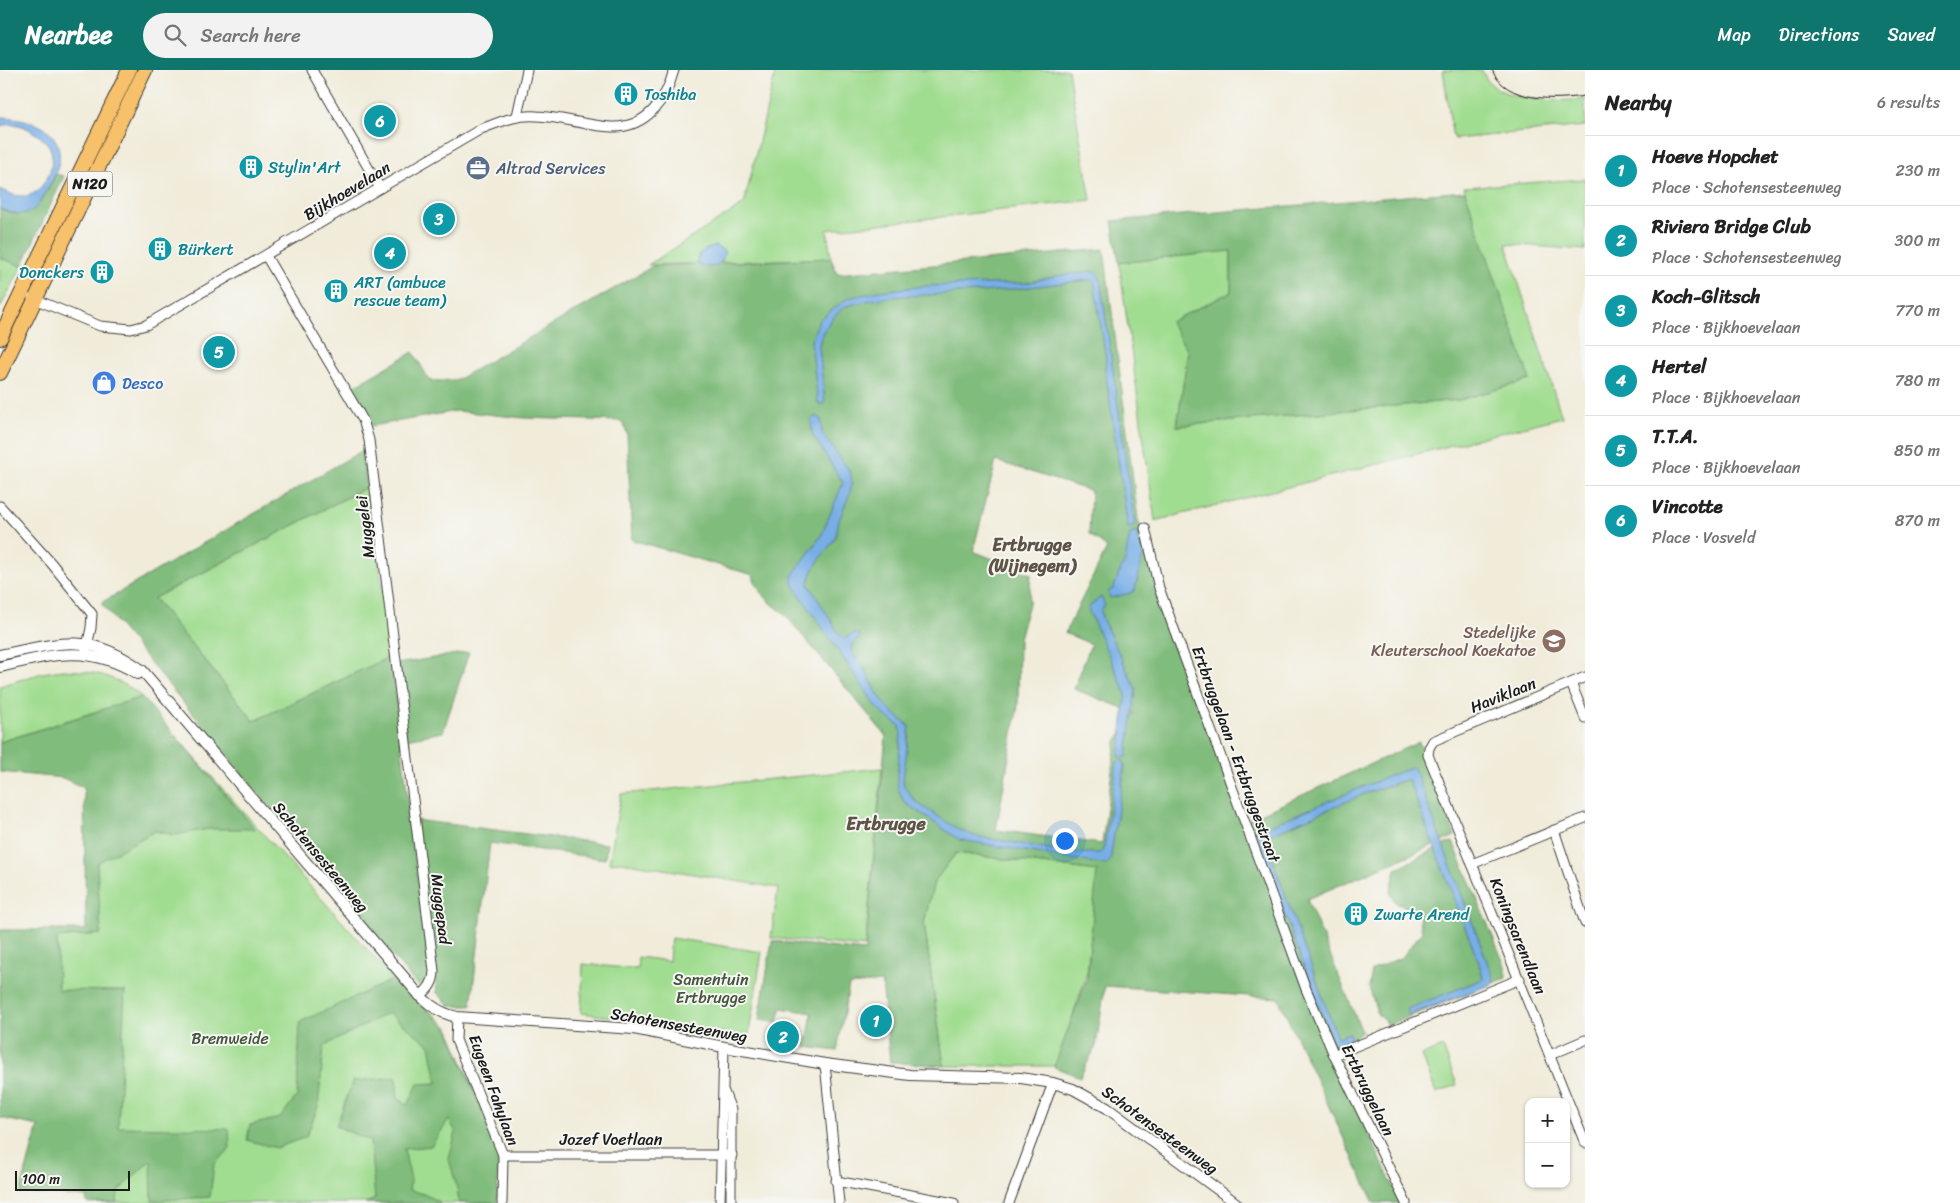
<!DOCTYPE html>
<meta charset="utf-8">
<style>
body{margin:0;font-family:Sriracha,sans-serif;background:#f2f2f2;color:#222}
.controls{position:absolute;right:15px;bottom:15px;display:grid;overflow:hidden;border-radius:10px;box-shadow:0 1px 4px #0004}
.controls button{width:45px;height:45px;display:grid;place-items:center;padding:0;border:0;border-bottom:1px solid #e0e0e0;background:#fff;color:#222;font:25px sans-serif}
.scale{position:absolute;left:15px;bottom:12px;width:115px;box-sizing:border-box;padding-left:5px;border:2px solid #1c1c1c;border-top:0;font-size:14px;line-height:18px;white-space:nowrap;color:#1c1c1c;-webkit-text-stroke:4px #f6f6f2;paint-order:stroke}
.you{position:absolute;left:1064px;top:770px;width:18px;height:18px;margin:-12px;border:4px solid #fff;border-radius:50%;background:#1a73e8;box-shadow:0 0 0 8px #1a73e833}
.badge{display:grid;place-items:center;width:32px;height:32px;border-radius:50%;background:#0f766e;color:#fff;font-size:16px;font-weight:700}
.pin{position:absolute;translate:-50% -50%;border:2px solid #fff;box-shadow:0 1px 5px #0006}
.list{margin:0;padding:0;list-style:none}
h2{display:flex;justify-content:space-between;align-items:center;height:65px;margin:0;padding:0 20px;font-size:21px}
h2 small{font-size:16px;font-weight:400;color:#767676}
.list li{display:grid;grid-template-columns:32px 1fr auto;gap:15px;align-items:center;box-sizing:border-box;height:70px;padding:0 20px;border-top:1px solid #e0e0e0}
.list b{display:block;font-size:19px;white-space:nowrap}
.list p{margin:0;font-size:16px;white-space:nowrap;color:#767676}
.list em{font-size:16px;font-style:normal;color:#767676}
.icon{flex:none;width:28px;height:28px;fill:none;stroke:currentColor;stroke-width:2;stroke-linecap:round;stroke-linejoin:round}
.map{position:relative;flex:none;width:1585px;height:1133px;overflow:hidden}
header{display:flex;align-items:center;gap:30px;box-sizing:border-box;height:70px;padding:0 25px;background:#0f766e;color:#fff}
header strong{font-size:24px}
nav{display:flex;gap:28px;margin-inline-start:auto;font-size:18px}
.search{width:350px;height:45px;background:#f2f2f2;display:flex;align-items:center;gap:12px;box-sizing:border-box;padding:0 18px;border-radius:28px;color:#767676;font-size:19px}
main{display:flex}
aside{flex:1;background:#fff}
.map>svg:first-child{display:block}
.green{fill:#a1dd91;stroke:#5e7c56}
.forest{fill:#80bc7b;stroke:#4e6c4c;fill-rule:evenodd}
.water{fill:#77aee6;stroke:#4a6581}
.lines{fill:none;stroke-linecap:round;stroke-linejoin:round}
.minor-casing{stroke:#3c3b38;stroke-width:11}
.tertiary-casing{stroke:#3c3b38;stroke-width:12}
.primary-casing{stroke:#3c3b38;stroke-width:16}
.minor{stroke:#fff;stroke-width:9}
.tertiary{stroke:#fff;stroke-width:10}
.primary{stroke:#f7c06b;stroke-width:14}
.tram{stroke:#1c1c1c;stroke-width:1}
.labels{text-anchor:middle;dominant-baseline:central;stroke-width:4;stroke-linejoin:round;paint-order:stroke}
.shield{fill:#f6f6f2;stroke:#5d5d5c;stroke-width:1}
.shield-label{font-size:15px;font-weight:bold;fill:#1c1c1c}
.culture-label{font-size:16px;fill:#0d838f;stroke:#f6f6f2;text-anchor:start}
.service-label{font-size:16px;fill:#4e5e75;stroke:#f6f6f2;text-anchor:start}
.street-label{font-size:16px;fill:#1c1c1c;stroke:#f6f6f2}
.shop-label{font-size:16px;fill:#366cbe;stroke:#f6f6f2;text-anchor:start}
.education-label{font-size:16px;fill:#785e54;stroke:#f6f6f2;text-anchor:end}
.park-label{font-size:16px;fill:#44563f;stroke:#f6f6f2}
.neighbourhood-label{font-size:18px;font-weight:bold;fill:#5e5346;stroke:#f6f6f2}
</style>
<header>
<strong>Nearbee</strong>
<div class="search"><svg class="icon" aria-label="search" viewBox="0 0 24 24"><circle cx="10" cy="10" r="6"/><path d="M15 15l6 6"/></svg>Search here</div>
<nav><a>Map</a><a>Directions</a><a>Saved</a></nav>
</header>
<main>
<div class="map">
<svg width="1585" height="1133" viewBox="0 0 1585 1133">
<rect width="100%" height="100%" fill="#f6f6f2"/>
<filter id="ink" filterUnits="userSpaceOnUse"><feTurbulence type="fractalNoise" baseFrequency=".02" numOctaves="2"/><feDisplacementMap in="SourceGraphic" scale="10" xChannelSelector="R" yChannelSelector="G"/><feConvolveMatrix kernelMatrix="1 2 1 2 8 2 1 2 1" color-interpolation-filters="sRGB"/></filter>
<filter id="wash" filterUnits="userSpaceOnUse"><feTurbulence type="fractalNoise" baseFrequency=".0096" numOctaves="4" result="noise"/><feDisplacementMap in="SourceGraphic" scale="20" xChannelSelector="R" yChannelSelector="G"/><feGaussianBlur stdDeviation="1.12" result="paint"/><feColorMatrix in="noise" values="0 0 0 0 0 0 0 0 0 0 0 0 0 0 0 0 0 1.4 0 .05"/><feComposite in="paint" operator="in"/></filter>
<g filter="url(#wash)">
<rect width="100%" height="100%" fill="#f1ecda"/>
<g class="green">
<polygon points="776,0 1068,0 1091,130 827,160 831,188 648,195 744,134"/>
<path d="M1443,0H1482C1484,4 1486,10 1490,13C1509,32 1560,32 1585,29V56L1455,69L1452,63Z"/>
<polygon points="1585,109 1585,180 1506,174 1562,347 1155,451 1119,193 1231,180 1231,222 1171,252 1188,282 1177,356 1459,330 1529,310 1468,134 1464,117"/>
<polygon points="0,188 22,196 0,238"/>
<polygon points="367,417 379,492 391,586 254,651 154,528"/>
<path d="M62,600C96,601 116,606 142,627L0,672V616L42,603Z"/>
<polygon points="153,641 389,904 448,957 498,1077 496,1133 93,1133 0,861 87,861 85,722"/>
<polygon points="882,698 865,877 771,868 778,818 621,792 609,793 621,724"/>
<polygon points="956,783 1098,801 1087,903 1056,996 944,996 924,853 934,812"/>
<polygon points="671,868 762,882 748,969 665,954 581,943 583,894 637,899 638,887 669,891"/>
<polygon points="1443,977 1457,1015 1436,1023 1422,985"/>
</g>
<g class="forest">
<path d="M56,104L64,106L22,196L0,188V139C4,140 11,144 15,144C37,144 48,121 56,104Z"/>
<polygon points="1465,121 1530,310 1459,330 1177,356 1188,282 1170,252 1231,222 1231,181 1119,193 1112,151"/>
<path d="M1104,179L1138,449L1152,503L1243,752L1419,672L1455,766L1307,829L1362,962L1330,982L1401,1133H1374L1278,928L1105,916L1096,976L1080,1007L1054,997L1087,909L1097,801L956,783L934,812L924,853L944,996L890,992L882,912L849,915L837,981L806,977L812,943L781,938L778,953L759,950L772,871L865,881L886,666L783,542C771,535 755,518 753,505L632,470L627,363L622,351L524,348L457,341L372,356L351,318L413,282L430,311L457,310L653,196L831,188L837,204ZM996,391L1091,421L1089,464L1107,478L1065,563L1091,574L1074,619L1135,643L1116,671L1102,774L996,760L1018,636L1019,568L1029,534L1031,504L973,481Z"/>
<polygon points="363,380 367,417 154,528 254,651 391,586 415,789 431,902 427,915 421,917 415,913 101,533"/>
<polygon points="469,582 443,662 406,669 397,594"/>
<polygon points="142,627 255,759 209,759 175,765 155,761 97,793 101,864 57,868 58,920 125,921 118,1057 229,1059 230,1079 214,1095 210,1127 152,1131 151,1090 118,1121 117,1133 87,1133 86,1127 20,1123 38,1056 0,1048 0,860 86,860 84,718 63,708 0,702 0,672"/>
<polygon points="415,750 607,774 605,789 490,773 471,936 450,936 437,923"/>
<polygon points="1453,772 1506,898 1506,908 1388,955 1378,945 1369,917 1372,900 1402,887 1422,862 1418,841 1397,834 1390,823 1396,799 1446,773"/>
<polygon points="392,910 448,959 499,1082 497,1133 459,1133 457,1118 449,1089 456,1062 449,1050 431,1076 404,1079 411,1110 409,1120 424,1124 441,1133 365,1133 375,1129 370,1071 336,1056 353,1011 396,1007 398,1028 408,1035 418,1014 437,1013 430,975 388,943 324,976 318,1037 306,1067 276,1078 247,1070 250,1055 280,1048 297,1026 300,952"/>
</g>
<g class="water">
<path d="M0,47C49,48 78,74 46,121C40,130 37,141 26,143C17,145 9,142 0,139V119C8,124 21,128 30,125C45,120 57,93 50,78C47,71 39,66 33,62C22,54 13,53 0,56Z"/>
<path d="M715,176L724,181C725,196 710,200 698,195L697,191C698,181 707,179 715,176Z"/>
<polygon points="1093,201 1100,207 1135,456 1128,458 1105,298 1106,289 1094,211 1090,210 996,221 891,227 861,232 844,237 833,248 823,262 819,275 825,331 823,334 818,334 811,271 819,250 848,228 879,221 924,216 1026,213 1057,206"/>
<path d="M815,346L821,349L822,363L849,400C857,417 845,432 840,448C837,456 838,463 833,471C825,483 809,500 809,515L840,565L845,568L854,563L859,564L860,567L853,574L852,583L864,598L879,626L890,640L910,657L903,710L904,716L916,732L959,760L974,766L1074,783H1101L1104,777L1117,692L1123,690L1125,696L1110,791L1107,794H1101L960,770L955,767L904,732L898,718L897,709L901,664L900,656L885,646L876,636L794,516L792,506L821,466L843,413L812,364L811,350Z"/>
<polygon points="1136,462 1143,485 1135,520 1131,523 1110,528 1108,522 1114,518 1118,505 1125,491 1130,464"/>
<polygon points="1101,527 1105,535 1101,540 1102,548 1136,619 1127,687 1119,687 1126,624 1089,541 1090,536"/>
<polygon points="1411,697 1414,698 1494,910 1490,915 1409,945 1407,939 1483,909 1479,893 1408,709 1364,724 1269,765 1265,769 1337,967 1340,967 1349,963 1351,972 1334,976 1258,774 1255,766 1256,761"/>
</g>
</g>
<g filter="url(#ink)">
<g class="lines">
<defs>
<g id="minor">
<polyline points="312,0 380,118"/>
<polyline points="517,46 527,0"/>
<path d="M266,186L363,350L369,370L434,901C434,912 429,920 419,926"/>
<path d="M32,228L100,256L131,259L146,255L481,59C500,52 517,44 537,46C562,47 587,56 612,57C647,58 666,30 674,0"/>
<polyline points="0,436 52,494 92,544 91,558 86,581"/>
<polyline points="1145,458 1159,518 1306,919 1334,985 1406,1133"/>
<polyline points="1585,607 1433,671 1429,678 1428,685 1585,1073"/>
<polyline points="1571,613 1585,648"/>
<polyline points="1554,760 1585,853"/>
<polyline points="1472,794 1585,748"/>
<polyline points="457,947 456,970 503,1085 502,1133"/>
<polyline points="1334,985 1520,909"/>
<polyline points="1550,985 1585,970"/>
<polyline points="825,994 839,1133"/>
<polyline points="724,1022 731,1040 731,1133"/>
<polyline points="503,1085 732,1085"/>
<polyline points="836,1111 954,1133"/>
<polyline points="720,1133 724,977"/>
<polyline points="1009,1133 1053,1013"/>
</g>
<g id="tertiary">
<path d="M0,585C60,573 88,561 142,600L409,913C423,930 435,942 457,947L634,959L724,977L825,994L910,1005L1021,1008L1053,1013L1073,1019L1107,1038L1236,1133"/>
<path d="M0,597C54,584 88,574 138,604"/>
</g>
<g id="primary">
<polyline points="0,268 129,0"/>
<polyline points="0,303 145,0"/>
</g>
</defs>
<use href="#minor" class="minor-casing"/>
<use href="#tertiary" class="tertiary-casing"/>
<use href="#primary" class="primary-casing"/>
<use href="#minor" class="minor"/>
<use href="#tertiary" class="tertiary"/>
<use href="#primary" class="primary"/>
<path class="tram" d="M1492,0C1506,33 1555,30 1585,26"/>
</g>
</g>
<defs>
<symbol id="building-disc" viewBox="-11 -11 22 22"><circle r="9.5" fill="#0f9aa8" stroke="#f6f6f2"/><path d="M-4-6H4V6H1V3H-1V6H-4ZM-2.5-4.3h1.7v1.8h-1.7ZM.8-4.3h1.7v1.8H.8ZM-2.5-1h1.7V.8h-1.7ZM.8-1h1.7V.8H.8Z" fill="#fff"/></symbol>
<symbol id="office-disc" viewBox="-11 -11 22 22"><circle r="9.5" fill="#5c6f8a" stroke="#f6f6f2"/><path d="M-6-3h4V-5.5h4V-3h4V5H-6ZM-1-4.5V-3h2v-1.5ZM-6 0V1H6V0Z" fill="#fff"/></symbol>
<symbol id="shop-disc" viewBox="-11 -11 22 22"><circle r="9.5" fill="#3f7fe0" stroke="#f6f6f2"/><path d="M-5-2.5h2.3a2.7 3.5 0 0 1 5.4 0H5L5.5 6h-11ZM-1.5-2.5h3a1.5 2.3 0 0 0-3 0Z" fill="#fff"/></symbol>
<symbol id="school-disc" viewBox="-11 -11 22 22"><circle r="9.5" fill="#8d6e63" stroke="#f6f6f2"/><path d="M0-5L7-2L0 1L-7-2ZM-4 1L0 2.5L4 1V4Q0 6-4 4Z" fill="#fff"/></symbol>
</defs>
<g fill-rule="evenodd">
<use href="#building-disc" x="612" y="10" width="28" height="28"/>
<use href="#building-disc" x="237" y="83" width="28" height="28"/>
<use href="#office-disc" x="464" y="84" width="28" height="28"/>
<use href="#building-disc" x="146" y="165" width="28" height="28"/>
<use href="#building-disc" x="88" y="188" width="28" height="28"/>
<use href="#building-disc" x="322" y="207" width="28" height="28"/>
<use href="#shop-disc" x="90" y="299" width="28" height="28"/>
<use href="#school-disc" x="1540" y="557" width="28" height="28"/>
<use href="#building-disc" x="1342" y="830" width="28" height="28"/>
</g>
<g class="labels">
<rect class="shield" x="67.5" y="101.5" width="45" height="25" rx="4"/>
<g class="shield-label">
<text x="90" y="114">N120</text>
</g>
<g class="culture-label">
<text x="644" y="24">Toshiba</text>
<text x="268" y="97">Stylin'Art</text>
<text x="178" y="179">Bürkert</text>
<text x="84" y="202" text-anchor="end">Donckers</text>
<text x="354" y="212">ART (ambuce<tspan x="354" dy="18">rescue team)</tspan></text>
<text x="1374" y="844">Zwarte Arend</text>
</g>
<g class="service-label">
<text x="496" y="98">Altrad Services</text>
</g>
<g class="street-label">
<text transform="translate(347 121) rotate(-31)">Bijkhoevelaan</text>
<text transform="translate(365 457) rotate(-97)">Muggelei</text>
<text transform="translate(1503 625) rotate(-22)">Haviklaan</text>
<text transform="translate(1236 684) rotate(70)">Ertbruggelaan - Ertbruggestraat</text>
<text transform="translate(321 787) rotate(50)">Schotensesteenweg</text>
<text transform="translate(441 839) rotate(83)">Muggepad</text>
<text transform="translate(1518 866) rotate(68)">Koningsarendlaan</text>
<text transform="translate(679 955) rotate(10)">Schotensesteenweg</text>
<text transform="translate(494 1020) rotate(70)">Eugeen Fahylaan</text>
<text transform="translate(1368 1020) rotate(64)">Ertbruggelaan</text>
<text transform="translate(1160 1060) rotate(36)">Schotensesteenweg</text>
<text x="611" y="1069">Jozef Voetlaan</text>
</g>
<g class="shop-label">
<text x="122" y="313">Desco</text>
</g>
<g class="education-label">
<text x="1536" y="562">Stedelijke<tspan x="1536" dy="18">Kleuterschool Koekatoe</tspan></text>
</g>
<g class="park-label">
<text x="711" y="909">Samentuin<tspan x="711" dy="18">Ertbrugge</tspan></text>
<text x="230" y="968">Bremweide</text>
</g>
<g class="neighbourhood-label">
<text x="1032" y="475">Ertbrugge<tspan x="1032" dy="21">(Wijnegem)</tspan></text>
<text x="886" y="754">Ertbrugge</text>
</g>
</g>
</svg>
<div class="controls">
<button>+</button>
<button>−</button>
</div>
<div class="scale">100 m</div>
<div class="you"></div>
<div class="pin badge" style="left:876px;top:951px;background:#0f9aa8">1</div>
<div class="pin badge" style="left:783px;top:967px;background:#0f9aa8">2</div>
<div class="pin badge" style="left:439px;top:149px;background:#0f9aa8">3</div>
<div class="pin badge" style="left:390px;top:183px;background:#0f9aa8">4</div>
<div class="pin badge" style="left:219px;top:282px;background:#0f9aa8">5</div>
<div class="pin badge" style="left:380px;top:51px;background:#0f9aa8">6</div>
</div>
<aside>
<h2>Nearby<small>6 results</small></h2>
<ul class="list">
<li><span class="badge" style="background:#0f9aa8">1</span><div><b>Hoeve Hopchet</b><p>Place · Schotensesteenweg</p></div><em>230 m</em></li>
<li><span class="badge" style="background:#0f9aa8">2</span><div><b>Riviera Bridge Club</b><p>Place · Schotensesteenweg</p></div><em>300 m</em></li>
<li><span class="badge" style="background:#0f9aa8">3</span><div><b>Koch-Glitsch</b><p>Place · Bijkhoevelaan</p></div><em>770 m</em></li>
<li><span class="badge" style="background:#0f9aa8">4</span><div><b>Hertel</b><p>Place · Bijkhoevelaan</p></div><em>780 m</em></li>
<li><span class="badge" style="background:#0f9aa8">5</span><div><b>T.T.A.</b><p>Place · Bijkhoevelaan</p></div><em>850 m</em></li>
<li><span class="badge" style="background:#0f9aa8">6</span><div><b>Vincotte</b><p>Place · Vosveld</p></div><em>870 m</em></li>
</ul>
</aside>
</main>
